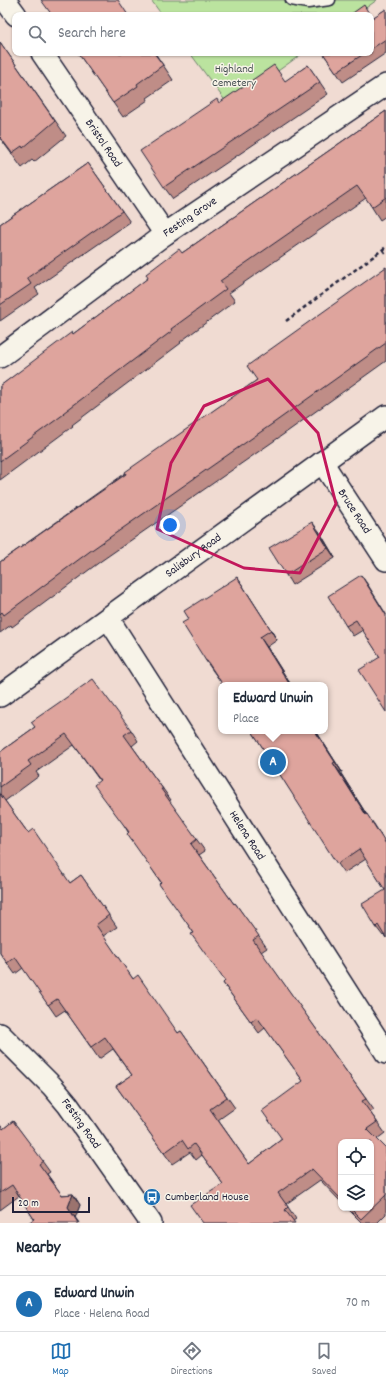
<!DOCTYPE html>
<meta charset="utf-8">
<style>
body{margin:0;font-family:Dekko,sans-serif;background:#f6f6f7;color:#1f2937}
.controls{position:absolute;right:12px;bottom:12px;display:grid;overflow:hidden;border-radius:8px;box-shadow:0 1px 3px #0004}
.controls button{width:36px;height:36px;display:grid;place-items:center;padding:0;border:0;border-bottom:1px solid #e0e1e3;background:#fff;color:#1f2937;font:20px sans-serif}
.scale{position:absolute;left:12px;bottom:10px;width:78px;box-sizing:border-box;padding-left:4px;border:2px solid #22223b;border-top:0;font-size:11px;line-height:14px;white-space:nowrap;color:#22223b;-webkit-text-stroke:3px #f7f3e8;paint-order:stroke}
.you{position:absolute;left:170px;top:525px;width:14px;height:14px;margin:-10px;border:3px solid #fff;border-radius:50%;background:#1a73e8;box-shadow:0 0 0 6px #1a73e833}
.badge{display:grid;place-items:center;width:26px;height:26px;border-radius:50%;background:#1f6fb2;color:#fff;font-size:13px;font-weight:700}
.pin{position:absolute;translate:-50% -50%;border:2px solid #fff;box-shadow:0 1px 4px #0006}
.popup{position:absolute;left:218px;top:682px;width:110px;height:52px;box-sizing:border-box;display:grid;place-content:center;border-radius:8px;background:#fff;filter:drop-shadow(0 1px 3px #0005);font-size:13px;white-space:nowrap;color:#747a83}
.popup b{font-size:15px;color:#1f2937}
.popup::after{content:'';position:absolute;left:50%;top:100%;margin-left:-8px;border:8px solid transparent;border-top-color:#fff}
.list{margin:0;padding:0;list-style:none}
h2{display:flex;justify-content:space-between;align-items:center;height:52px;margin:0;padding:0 16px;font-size:17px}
h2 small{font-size:13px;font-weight:400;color:#747a83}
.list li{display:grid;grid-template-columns:26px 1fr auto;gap:12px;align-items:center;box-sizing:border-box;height:56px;padding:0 16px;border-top:1px solid #e0e1e3}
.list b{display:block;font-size:15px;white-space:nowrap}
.list p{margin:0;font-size:13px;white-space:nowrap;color:#747a83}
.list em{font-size:13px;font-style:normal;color:#747a83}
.icon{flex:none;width:22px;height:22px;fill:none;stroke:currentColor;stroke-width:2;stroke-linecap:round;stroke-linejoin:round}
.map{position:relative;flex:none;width:386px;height:1223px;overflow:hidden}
.search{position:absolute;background:#fff;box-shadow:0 1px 3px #0004;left:12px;right:12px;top:12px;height:44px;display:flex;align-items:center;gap:10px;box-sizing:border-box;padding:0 14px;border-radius:8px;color:#747a83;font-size:15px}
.sheet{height:108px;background:#fff}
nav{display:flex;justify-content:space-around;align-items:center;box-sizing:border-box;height:56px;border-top:1px solid #e0e1e3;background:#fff;font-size:11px;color:#747a83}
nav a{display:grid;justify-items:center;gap:2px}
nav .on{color:#1f6fb2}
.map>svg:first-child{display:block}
.green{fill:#bbe39f;stroke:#6e826d}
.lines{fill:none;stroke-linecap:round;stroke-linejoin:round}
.service-casing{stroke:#22223b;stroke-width:13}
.minor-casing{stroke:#22223b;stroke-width:24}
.path{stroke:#22223b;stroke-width:2.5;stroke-dasharray:4 3;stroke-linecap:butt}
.service{stroke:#f7f3e8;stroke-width:10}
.minor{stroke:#f7f3e8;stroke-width:21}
.wall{fill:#bf8d87;stroke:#22223b;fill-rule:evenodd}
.shaded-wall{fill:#9b736e;stroke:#22223b}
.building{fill:#dea49d;stroke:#22223b}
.marked{fill:none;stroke:#c2185b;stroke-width:3;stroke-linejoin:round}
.labels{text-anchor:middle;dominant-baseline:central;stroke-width:3;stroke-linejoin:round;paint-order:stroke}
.park-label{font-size:12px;fill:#485254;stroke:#f7f3e8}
.street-label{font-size:12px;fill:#22223b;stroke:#f7f3e8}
.poi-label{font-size:12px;fill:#22223b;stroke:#f7f3e8;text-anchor:start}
</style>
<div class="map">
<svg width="386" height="1223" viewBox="0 0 386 1223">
<rect width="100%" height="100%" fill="#f0dbd2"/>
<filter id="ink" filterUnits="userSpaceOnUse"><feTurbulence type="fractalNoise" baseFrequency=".025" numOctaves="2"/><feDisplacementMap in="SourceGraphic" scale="8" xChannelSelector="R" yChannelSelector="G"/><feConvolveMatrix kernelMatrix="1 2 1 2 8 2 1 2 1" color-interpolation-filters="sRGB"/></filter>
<g filter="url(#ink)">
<g class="green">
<polygon points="151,0 377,0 356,15 162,15"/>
<polygon points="190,53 303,53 229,106"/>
</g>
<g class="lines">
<defs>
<polyline id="service" points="291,0 308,3 330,0"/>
<g id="minor">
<polyline points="5,0 16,15"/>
<path id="s1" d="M42,53L165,234"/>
<path id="s2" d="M0,357L165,234L386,85"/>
<path id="s3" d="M322,462L386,560"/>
<path id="s4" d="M108,618L386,1053"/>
<path id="s5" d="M0,696L386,416"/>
<path id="s6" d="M0,1034L52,1086L68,1105L151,1223"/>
</g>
</defs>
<use href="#service" class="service-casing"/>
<use href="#minor" class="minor-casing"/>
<g class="path">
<polyline points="383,250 386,254"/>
<polyline points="286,321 386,247"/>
</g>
<use href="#service" class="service"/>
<use href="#minor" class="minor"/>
</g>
<g class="wall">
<polygon points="386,9 386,53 343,82 323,53 371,53 371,15 373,18"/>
<polygon points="0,42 66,136 34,162 32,160 22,168 0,138"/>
<polygon points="78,53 155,53 173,80 147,98 148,100 123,117"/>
<polygon points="308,65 328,94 173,199 164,187 219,103 286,81"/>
<polygon points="386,111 386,216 380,220 366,198 229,293 235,301 180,342 181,343 72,425 73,426 0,480 0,386 73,334 182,253"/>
<polygon points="88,163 130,222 35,288 39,294 0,321 0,224"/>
<polygon points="386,267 386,361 284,434 101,561 12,627 11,625 0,633 0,562 257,380"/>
<polygon points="319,531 335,558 292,585 286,575"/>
<polygon points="237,577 277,640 267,647 291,685 223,685 213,671 206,661 189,619"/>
<polygon points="368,585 380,657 363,630 353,636 346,626"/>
<path d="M35,727L131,730L138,741L132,746L171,800L169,801L205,851L199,855L234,904L235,903L267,948L261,952L374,1110L370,1112L385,1133L377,1139L386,1148V1214L377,1223H362L347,1208H371L341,1142V1202L320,1180L286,1204L296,1219L293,1221L223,1184L202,1155L196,1160L190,1152L172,1164L116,1086L132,1075L113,1049L99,1059L65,1010L56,1016L23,968L15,974L0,953V752ZM74,745L100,781L128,832L225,981L223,983L259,1033L265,1028L303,1081L282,1139L249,1164L218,1120L235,1108L181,1031L178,1033L133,979L103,936L117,927L81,875L70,883L28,833L5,801L39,776L36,772Z"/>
<polygon points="252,731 316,731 342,772 340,772 367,815 374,824 386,843 386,938 384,935 383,936 376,927 385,890 366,859 344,873"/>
<polygon points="13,1121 50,1172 47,1174 62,1195 73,1194 80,1205 75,1218 34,1219 19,1196 0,1210 0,1125 3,1129"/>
</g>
<g class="shaded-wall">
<polygon points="312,522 319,531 335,558 328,548"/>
<polygon points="361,575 368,585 386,614 386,615"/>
<polygon points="237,577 243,587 277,640 271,630"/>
<polygon points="260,637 267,647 291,685 290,685"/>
<polygon points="315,731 316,731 342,772 335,762"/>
<polygon points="333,763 340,772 373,825 366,815"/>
<polygon points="73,1194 80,1205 75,1218 79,1223 68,1207"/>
</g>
<g class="building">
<polygon points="41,0 118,0 128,15 52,15"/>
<polygon points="364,5 370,15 350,15"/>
<polygon points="386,9 386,39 371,49 371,16 372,18"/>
<polygon points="0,42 55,121 23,148 22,146 12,153 0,137"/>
<polygon points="78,53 154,53 163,65 137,84 138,86 113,103"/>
<polygon points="323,53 365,53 336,72"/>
<polygon points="274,65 285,81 308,65 320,82 164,187 140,151 217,99 219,103"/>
<polygon points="386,111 386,197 372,207 357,186 220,281 226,289 171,329 172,331 63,413 64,414 0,461 0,386 72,332 73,334 148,278 146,274 179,249 182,253"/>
<polygon points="88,163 122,211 27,278 31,284 0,305 0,224"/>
<polygon points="386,267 386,343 275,422 93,549 4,615 2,612 0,614 0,562 126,474 125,472 257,380 247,366"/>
<polygon points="312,522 328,548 286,575 269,548"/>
<polygon points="361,575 386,615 386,712 359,670 380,657 356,620 346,626 328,596"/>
<polygon points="237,577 271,630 260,637 290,685 223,685 207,661 206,661 182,623 189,619 184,611"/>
<polygon points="93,679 131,730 124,735 163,789 161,789 197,839 191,844 234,904 235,903 259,936 253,940 366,1099 362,1101 377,1122 367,1129 386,1148 386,1195 361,1219 350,1208 371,1208 371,1142 341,1142 341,1199 312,1169 278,1193 288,1207 285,1210 295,1223 203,1223 190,1205 223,1184 194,1144 188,1149 182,1140 164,1153 116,1086 132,1075 105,1037 91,1047 57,999 48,1005 15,957 7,963 0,953 0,794 28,833 33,829 70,883 81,875 109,915 96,925 133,979 138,975 178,1033 181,1031 227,1097 210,1109 249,1164 282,1139 262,1111 303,1081 257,1017 251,1022 223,983 225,981 191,934 194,933 159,884 161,882 127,834 129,832 94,785 100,780 66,734 28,761 31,765 0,787 0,752 35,727 31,722"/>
<polygon points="252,731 315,731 335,762 333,763 366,815 367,814 386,844 386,938 378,925 376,927 362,904 385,890 359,849 337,864"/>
<polygon points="13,1121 43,1161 39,1164 62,1195 73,1194 68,1207 78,1223 28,1223 34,1219 12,1185 0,1193 0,1125 3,1129"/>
</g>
</g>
<path class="marked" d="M268,379L318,433L336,504L300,573L244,568L157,529L171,463L204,406Z"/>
<defs>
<symbol id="bus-disc" viewBox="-11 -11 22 22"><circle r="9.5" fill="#1f6fb2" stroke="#f7f3e8"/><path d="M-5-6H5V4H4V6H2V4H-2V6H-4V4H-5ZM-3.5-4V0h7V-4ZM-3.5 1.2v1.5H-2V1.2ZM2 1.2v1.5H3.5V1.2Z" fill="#fff"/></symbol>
</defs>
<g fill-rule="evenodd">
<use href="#bus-disc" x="142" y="1187" width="20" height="20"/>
</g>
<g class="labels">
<g class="park-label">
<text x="234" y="69">Highland<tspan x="234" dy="14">Cemetery</tspan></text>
</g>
<g class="street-label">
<text stroke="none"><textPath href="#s1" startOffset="109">Bristol Road</textPath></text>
<text stroke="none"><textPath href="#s2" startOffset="236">Festing Grove</textPath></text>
<text stroke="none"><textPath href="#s3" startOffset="59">Bruce Road</textPath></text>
<text stroke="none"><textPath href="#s5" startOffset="239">Salisbury Road</textPath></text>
<text stroke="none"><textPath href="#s4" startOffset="258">Helena Road</textPath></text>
<text stroke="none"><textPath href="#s6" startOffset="121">Festing Road</textPath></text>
</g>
<g class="poi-label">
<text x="165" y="1197">Cumberland House</text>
</g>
</g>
</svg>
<div class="controls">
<button><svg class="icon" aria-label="locate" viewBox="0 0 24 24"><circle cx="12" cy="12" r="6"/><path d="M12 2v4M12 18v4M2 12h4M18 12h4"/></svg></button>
<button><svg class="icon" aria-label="layers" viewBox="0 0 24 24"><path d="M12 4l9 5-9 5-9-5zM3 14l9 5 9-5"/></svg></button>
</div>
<div class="scale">20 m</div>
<div class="you"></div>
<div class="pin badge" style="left:273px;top:762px">A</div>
<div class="popup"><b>Edward Unwin</b>Place</div>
<div class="search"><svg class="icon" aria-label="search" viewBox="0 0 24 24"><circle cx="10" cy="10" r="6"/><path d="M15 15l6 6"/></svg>Search here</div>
</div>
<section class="sheet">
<h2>Nearby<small></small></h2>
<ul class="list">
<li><span class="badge">A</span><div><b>Edward Unwin</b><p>Place · Helena Road</p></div><em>70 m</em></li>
</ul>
</section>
<nav>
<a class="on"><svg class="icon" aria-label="map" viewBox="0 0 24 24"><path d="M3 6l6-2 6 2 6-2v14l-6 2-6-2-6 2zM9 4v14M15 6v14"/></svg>Map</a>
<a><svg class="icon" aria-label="directions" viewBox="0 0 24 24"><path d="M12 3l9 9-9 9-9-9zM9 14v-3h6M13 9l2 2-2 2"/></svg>Directions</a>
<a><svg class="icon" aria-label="saved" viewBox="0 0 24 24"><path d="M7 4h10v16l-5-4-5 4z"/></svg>Saved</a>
</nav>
